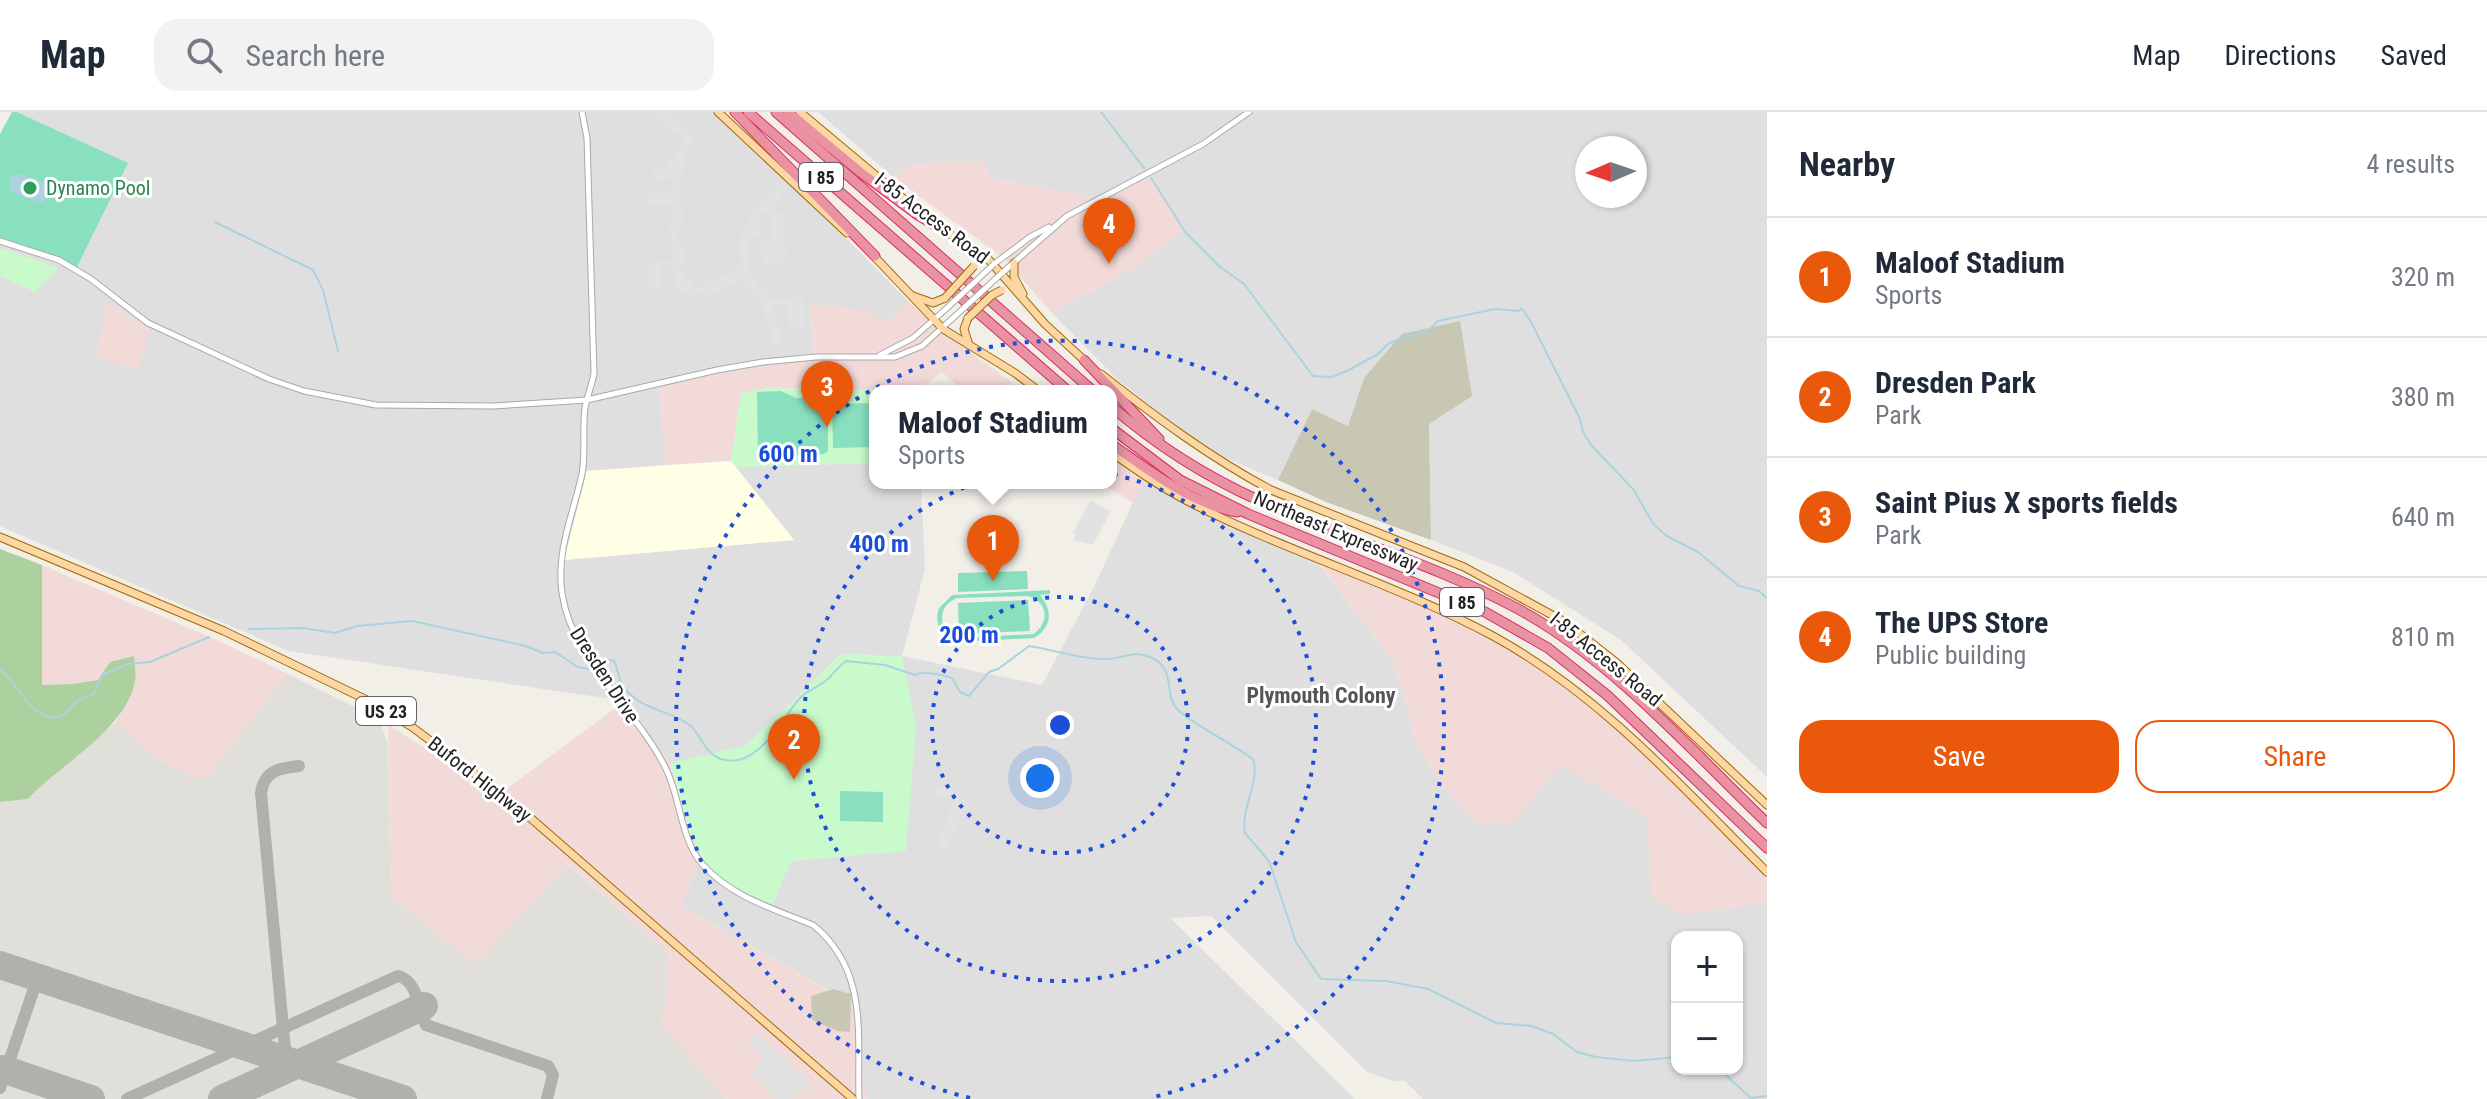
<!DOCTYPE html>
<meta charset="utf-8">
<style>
body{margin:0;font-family:"Roboto Condensed",sans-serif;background:#f2f2f3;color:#1f2937}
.controls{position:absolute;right:24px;bottom:24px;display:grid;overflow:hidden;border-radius:16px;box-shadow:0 2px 6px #0004}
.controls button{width:72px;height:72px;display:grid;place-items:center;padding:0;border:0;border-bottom:2px solid #e0e1e3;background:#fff;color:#1f2937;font:40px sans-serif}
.compass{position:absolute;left:1575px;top:24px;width:72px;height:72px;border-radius:50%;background:#fff;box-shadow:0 2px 6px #0004;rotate:268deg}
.you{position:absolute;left:1040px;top:666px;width:28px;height:28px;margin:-20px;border:6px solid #fff;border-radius:50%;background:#1a73e8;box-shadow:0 0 0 12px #1a73e833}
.badge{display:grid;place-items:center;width:52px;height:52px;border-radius:50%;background:#ea580c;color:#fff;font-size:26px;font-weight:700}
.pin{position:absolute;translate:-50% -66px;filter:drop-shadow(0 2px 4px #0008)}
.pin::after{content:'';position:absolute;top:42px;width:28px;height:24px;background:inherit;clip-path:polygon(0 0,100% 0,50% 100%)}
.popup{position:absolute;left:869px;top:273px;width:248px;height:104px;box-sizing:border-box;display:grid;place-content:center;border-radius:16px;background:#fff;filter:drop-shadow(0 2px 6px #0005);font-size:26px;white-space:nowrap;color:#747a83}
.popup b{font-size:30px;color:#1f2937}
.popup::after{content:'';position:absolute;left:50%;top:100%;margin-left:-16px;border:16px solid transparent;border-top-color:#fff}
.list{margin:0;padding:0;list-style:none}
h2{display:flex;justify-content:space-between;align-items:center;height:104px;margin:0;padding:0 32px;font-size:34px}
h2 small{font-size:26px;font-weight:400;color:#747a83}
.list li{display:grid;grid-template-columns:52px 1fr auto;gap:24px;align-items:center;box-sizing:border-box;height:120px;padding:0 32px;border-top:2px solid #e0e1e3}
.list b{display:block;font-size:30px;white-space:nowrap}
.list p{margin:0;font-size:26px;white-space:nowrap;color:#747a83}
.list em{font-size:26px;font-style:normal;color:#747a83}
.actions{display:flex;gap:16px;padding:24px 32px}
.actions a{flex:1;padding:18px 0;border:2px solid #ea580c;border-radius:24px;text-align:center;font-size:28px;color:#ea580c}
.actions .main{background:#ea580c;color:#fff}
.icon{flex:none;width:44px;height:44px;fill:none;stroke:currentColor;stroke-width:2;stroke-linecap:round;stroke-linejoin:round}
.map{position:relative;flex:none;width:1767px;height:987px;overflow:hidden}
header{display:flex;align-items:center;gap:48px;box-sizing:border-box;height:112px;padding:0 40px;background:#fff;border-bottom:2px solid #e0e1e3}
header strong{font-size:38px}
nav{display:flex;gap:44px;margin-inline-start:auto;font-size:28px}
.search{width:560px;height:72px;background:#f2f2f3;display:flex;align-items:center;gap:20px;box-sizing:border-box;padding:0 28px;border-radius:24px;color:#747a83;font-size:30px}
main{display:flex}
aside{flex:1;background:#fff}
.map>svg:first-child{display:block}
.residential{fill:#e0dfdf;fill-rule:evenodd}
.commercial{fill:#f2dad9}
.education{fill:#ffffe5}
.airport{fill:#e1dfda}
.construction{fill:#c7c7b4}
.forest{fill:#add19e}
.park{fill:#c8facc}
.pitch{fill:#88e0be;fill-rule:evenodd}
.parking{fill:#e2e2e2}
.water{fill:#aad3df}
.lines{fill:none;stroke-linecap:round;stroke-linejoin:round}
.stream{stroke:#aad3df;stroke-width:2}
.taxiway{stroke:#b1b0ac;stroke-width:12}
.runway{stroke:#b1b0ac;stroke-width:28}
.minor-casing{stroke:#a9a9a9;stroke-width:7}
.major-casing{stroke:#a06b00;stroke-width:9}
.highway-casing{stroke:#dc2a67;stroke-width:11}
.minor{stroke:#fff;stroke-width:5}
.major{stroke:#fcd6a4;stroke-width:7}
.highway{stroke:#e892a2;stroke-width:9}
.minor-bridge-casing{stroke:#a9a9a9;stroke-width:7;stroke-linecap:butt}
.major-bridge-casing{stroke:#a06b00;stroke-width:9;stroke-linecap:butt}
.minor-bridge{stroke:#fff;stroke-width:5}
.major-bridge{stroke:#fcd6a4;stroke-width:7}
.ring{fill:none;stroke:#1d4ed8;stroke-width:4;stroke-dasharray:4 8}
.leisure-dot{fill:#2e9e5b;stroke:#fff;stroke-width:3}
.labels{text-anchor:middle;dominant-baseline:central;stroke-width:6;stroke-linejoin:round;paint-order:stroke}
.shield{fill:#fff;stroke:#646464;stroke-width:2}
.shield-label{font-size:18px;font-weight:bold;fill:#222}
.leisure-label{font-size:20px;fill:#27864d;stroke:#fff;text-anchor:start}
.street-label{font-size:20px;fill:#222;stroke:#fff}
.neighbourhood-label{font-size:22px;font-weight:bold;fill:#555;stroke:#fff}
.centre{fill:#1d4ed8;stroke:#fff;stroke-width:4}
.ring-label{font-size:24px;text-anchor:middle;font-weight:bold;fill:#1d4ed8;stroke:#fff;stroke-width:6;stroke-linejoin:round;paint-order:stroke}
</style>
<header>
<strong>Map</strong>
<div class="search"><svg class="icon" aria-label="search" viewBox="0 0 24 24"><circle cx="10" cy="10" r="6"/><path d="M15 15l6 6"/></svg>Search here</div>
<nav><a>Map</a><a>Directions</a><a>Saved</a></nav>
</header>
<main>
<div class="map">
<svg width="1767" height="987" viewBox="0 0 1767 987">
<rect width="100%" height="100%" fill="#f2efe9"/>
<g class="residential">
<path d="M17,0H722L909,190L885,211L810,193L814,243L659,272L665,353L587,359L565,448L793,428L736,355L875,351V371H921L925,457L902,544L1042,573L1094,475L1140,375L1147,370L1208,404L1318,451L1391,546L1408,596L1414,627L1439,669L1464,699L1513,710L1561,652L1647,705L1680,802L1767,791V987H1423L1405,969H1393L1367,960L1211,804L1170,806L1355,987H868L865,984L859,896L680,793L702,746L717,763L791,749L906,738L841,542L746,634L670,651L625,589L288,539L0,414V130L127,51ZM1677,825H1737V957H1677Z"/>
<path d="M818,0H1767V665L1621,528L1513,460L1431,428L1429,312L1364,266L1348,314L1312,297L1278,368L1226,346L1172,311L1115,265L1052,201L1134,156L1186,117L1177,107L1149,63L1131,71L1110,88L915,52L893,65ZM1587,36H1635V84H1587Z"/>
</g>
<g class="commercial">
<polygon points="985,49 990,66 1110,88 1131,71 1148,63 1177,107 1186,117 1134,156 1052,201 1005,147 893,65 914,52"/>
<polygon points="109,190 150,217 138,257 97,245 106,191"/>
<polygon points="909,190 935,214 1023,279 963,279 942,260 917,279 782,276 741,282 731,349 665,353 659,272 721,256 814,243 810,192 865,198 885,211"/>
<polygon points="1111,343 1135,364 1147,370 1140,375 1133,391 1101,371 1111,371"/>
<polygon points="1319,451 1442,502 1485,524 1538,555 1590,594 1638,634 1767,765 1767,791 1680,803 1652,786 1647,705 1561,653 1513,710 1482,713 1464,699 1439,669 1414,627 1408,596 1391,546"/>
<polygon points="42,453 217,528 288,562 205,670 157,648 116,610 135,570 110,550 98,568 72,572 42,573"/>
<polygon points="625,589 670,651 688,717 702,746 680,793 859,897 865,984 868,987 726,987 658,911 666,893 668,841 569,752 476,852 392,786 388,612 449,652 492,688"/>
</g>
<polygon class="education" points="731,349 794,428 564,448 587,359"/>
<polygon class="airport" points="288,562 379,607 388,632 392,786 476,852 568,752 668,841 666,894 659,911 726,987 0,987 0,690 28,687 45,669 116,610 157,648 205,669"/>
<g class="construction">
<polygon points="1460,209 1472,284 1429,312 1431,428 1326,390 1278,368 1312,297 1348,314 1364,266 1402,222"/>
<polygon points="833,877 851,882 850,920 837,919 812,908 811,884"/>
</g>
<path class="forest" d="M0,437L42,453V573L72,572L98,568L110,550L134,544C135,552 136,562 135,569C126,618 61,651 28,687L0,690Z"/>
<g class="park">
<polygon points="0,136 57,155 57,158 35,180 0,164"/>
<polygon points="766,276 894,279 875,279 875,351 736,355 731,349 741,281"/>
<path d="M842,542L902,544L916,614L906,739L791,749L772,794C686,758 696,730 670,651L746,634Z"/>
</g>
<g class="pitch">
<polygon points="12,0 17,0 128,51 76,157 0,130 0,22"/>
<polygon points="781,279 796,286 813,286 828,311 828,339 824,342 758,345 757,280"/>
<polygon points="873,291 874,335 833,336 832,292"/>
<polygon points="1027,459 1028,477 958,480 958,461"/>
<path d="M1050,478V482L1040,483C1053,498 1052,516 1034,526L956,530C940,524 934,512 939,496L952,483ZM1027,484C1048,489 1050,509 1034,522L960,526L949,522L943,513C940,500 945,491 957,486Z"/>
<polygon points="1028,488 1030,519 959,522 958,491"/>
<polygon points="840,679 883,680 883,710 840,709"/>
</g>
<g class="parking">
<polygon points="652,0 668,0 695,24 685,45 681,66 682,115 677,115 680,136 684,136 685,154 680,155 681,162 695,176 707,176 707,173 736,156 740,158 742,149 741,143 738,142 742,122 755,98 778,73 784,70 789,75 773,93 779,102 783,102 786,143 784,146 781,148 781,151 762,153 761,131 763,128 770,128 772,131 774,128 771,127 770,104 773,102 768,99 767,103 759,101 759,124 750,125 747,139 748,153 753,167 760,175 763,173 769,179 770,187 803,185 805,215 790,216 788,192 773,192 782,231 776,233 773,230 762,192 742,167 744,164 709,184 705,181 698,182 697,185 686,181 677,173 671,153 661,154 660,176 649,174 649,150 667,150 674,147 669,107 673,106 673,91 649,92 649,81 670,80 672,84 673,69 670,66 654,68 653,57 665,57 669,48 676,46 684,24 682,21 680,24"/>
<polygon points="1090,388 1111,399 1093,433 1073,428 1076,423 1073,421"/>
<polygon points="938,674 964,684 963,688 966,689 948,737 938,731 954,688 935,681 935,677"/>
<polygon points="755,921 795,955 793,958 800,964 804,962 810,967 807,970 810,973 803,980 800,978 791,987 777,987 750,962 764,945 747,931"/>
</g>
<path class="water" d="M16,61L50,72L52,77L49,87L41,91L10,80C7,73 9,66 16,61Z"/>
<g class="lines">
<g class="stream">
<polyline points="1101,0 1144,56"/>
<polyline points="1151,66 1186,121 1219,154 1244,172 1313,264 1332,265 1349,258 1378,242 1389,231 1428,219 1438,209 1495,197 1519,199 1521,196 1530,208 1580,307 1583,320 1591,333 1633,377 1654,413 1667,424 1698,440 1739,474 1759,479 1767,486"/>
<polyline points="215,110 313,158 323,178 338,239"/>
<polyline points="249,517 303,516 335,521 357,514 412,509 526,534 543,541 555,540 578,555 589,557"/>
<path d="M600,550L605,547L614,549C618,557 618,565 622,572C638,598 665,596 688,612C702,621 702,640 721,647C757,659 782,607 799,587C807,578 820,575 829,566C835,560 839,554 846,549L885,553L915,563C923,559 942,562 952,566L960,580L969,584L989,560L998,557L1029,534C1055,538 1083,548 1108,547C1123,546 1136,538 1150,545C1177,556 1163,581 1177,597C1190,611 1249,641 1253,648C1261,667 1240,698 1245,721L1269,749L1296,830L1321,867L1386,869L1428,877L1496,911L1532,914L1553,922L1577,940L1596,945L1634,949L1677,945"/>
<path d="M0,557C17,571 36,616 63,603C70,599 72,594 77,589C81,586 89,585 94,582L102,563L127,552L150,550L209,525"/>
<polyline points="1719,957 1751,986 1767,984"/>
</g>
<g class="taxiway">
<path d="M286,948L261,681C264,659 279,656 299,654"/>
<polyline points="0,976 38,865"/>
<path d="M127,987L398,864C417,868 419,897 426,913L548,954L553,963L547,987"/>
<polyline points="364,987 368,975"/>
</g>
<g class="runway">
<polyline points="0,853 403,987"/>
<polyline points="3,957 91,987"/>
<polyline points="222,987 424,894"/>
</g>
<defs>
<g id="minor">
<path d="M582,0L587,26L594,261C592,273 587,284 585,296C582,318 586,340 582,362C573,403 556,439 562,481C572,550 637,597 666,657C681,687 680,727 703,753C732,785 774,797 813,813C869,858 857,923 859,987"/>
<polyline points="0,129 59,148 91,167 148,211 269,267 304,279 376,293 493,294 587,288 717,258 763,250 816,245 895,245 922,234 954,205"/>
<polyline points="994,152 1030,125 1049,115"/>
<polyline points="1002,161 1067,104 1203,32 1249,0"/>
<polyline points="880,243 913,226 947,196"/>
</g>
<g id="major">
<polyline points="718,0 847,121"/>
<polyline points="800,0 911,93"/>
<polyline points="936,113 989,148 1045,212 1085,249"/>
<polyline points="872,142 943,217 1015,261 1039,279"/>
<polyline points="1014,151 1014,165 1023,182"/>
<polyline points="913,184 933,191 945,186"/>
<polyline points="968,206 964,217 969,233"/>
<path d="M1101,262C1156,305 1209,345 1271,378L1464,455L1565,510L1617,551L1767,693"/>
<path d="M1111,340C1137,359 1164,377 1193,392C1290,441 1396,472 1493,524C1601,583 1681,674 1767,760"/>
<polyline points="0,425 224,519 371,590 412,615 511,689 853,987"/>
</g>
<g id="highway">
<polyline points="735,0 875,144"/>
<polyline points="748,0 1068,279"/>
<polyline points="776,0 1093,279"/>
<polyline points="788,0 860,60 918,103 938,115"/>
<polyline points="1084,248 1159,327"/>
<path d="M1111,294C1155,332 1205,364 1258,388C1345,427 1437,453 1520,498C1613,549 1691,638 1767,711"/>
<polyline points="1111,316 1180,368 1248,402 1485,500 1548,536 1607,583 1767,736"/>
<path d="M1111,332C1149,358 1191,392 1237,400"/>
</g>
</defs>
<use href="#minor" class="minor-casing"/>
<use href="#major" class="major-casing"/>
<use href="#highway" class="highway-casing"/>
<use href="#minor" class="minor"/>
<use href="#major" class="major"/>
<use href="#highway" class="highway"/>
<defs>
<g id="minor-bridge">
<polyline points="947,196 994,152"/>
<polyline points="954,205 1002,161"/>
</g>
<g id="major-bridge">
<polyline points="945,186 974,154"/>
<polyline points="968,206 992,183 1002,178"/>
</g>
</defs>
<use href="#minor-bridge" class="minor-bridge-casing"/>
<use href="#major-bridge" class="major-bridge-casing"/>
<use href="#minor-bridge" class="minor-bridge"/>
<use href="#major-bridge" class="major-bridge"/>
</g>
<g class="ring">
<circle cx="1060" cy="613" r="128"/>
<circle cx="1060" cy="613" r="256"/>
<path d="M970 986A384 384 0 1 1 1150 986"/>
</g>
<circle class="leisure-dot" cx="30" cy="76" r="8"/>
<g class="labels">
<g class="shield">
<rect x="799" y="51" width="44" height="28" rx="6"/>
<rect x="1440" y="476" width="44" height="28" rx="6"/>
<rect x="356" y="585" width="60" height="28" rx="6"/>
</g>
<g class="shield-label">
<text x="821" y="65">I 85</text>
<text x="1462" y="490">I 85</text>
<text x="386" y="599">US 23</text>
</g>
<g class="leisure-label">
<text x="46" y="76">Dynamo Pool</text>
</g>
<g class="street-label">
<text transform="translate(932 106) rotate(37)">I-85 Access Road</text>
<text transform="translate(1336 419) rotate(23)">Northeast Expressway</text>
<text transform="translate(1606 547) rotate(39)">I-85 Access Road</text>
<text transform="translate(605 563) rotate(57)">Dresden Drive</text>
<text transform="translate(480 667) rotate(38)">Buford Highway</text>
</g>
<g class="neighbourhood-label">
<text x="1321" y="583">Plymouth Colony</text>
</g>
</g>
<circle cx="1060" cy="613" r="12" class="centre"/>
<g class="ring-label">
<text x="788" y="350">600 m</text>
<text x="879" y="440">400 m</text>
<text x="969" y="531">200 m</text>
</g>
</svg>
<div class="controls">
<button>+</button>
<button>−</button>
</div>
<svg class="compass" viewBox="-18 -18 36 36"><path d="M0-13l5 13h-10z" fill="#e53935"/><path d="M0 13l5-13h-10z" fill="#747a83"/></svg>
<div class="you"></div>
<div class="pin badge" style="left:993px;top:469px">1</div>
<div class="popup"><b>Maloof Stadium</b>Sports</div>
<div class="pin badge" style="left:794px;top:668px">2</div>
<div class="pin badge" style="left:827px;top:315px">3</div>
<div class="pin badge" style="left:1109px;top:152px">4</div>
</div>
<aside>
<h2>Nearby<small>4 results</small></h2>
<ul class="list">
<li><span class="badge">1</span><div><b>Maloof Stadium</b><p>Sports</p></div><em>320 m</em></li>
<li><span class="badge">2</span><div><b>Dresden Park</b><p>Park</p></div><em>380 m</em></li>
<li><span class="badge">3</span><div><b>Saint Pius X sports fields</b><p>Park</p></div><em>640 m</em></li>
<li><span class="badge">4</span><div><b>The UPS Store</b><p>Public building</p></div><em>810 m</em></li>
</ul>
<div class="actions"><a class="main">Save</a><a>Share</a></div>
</aside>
</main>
